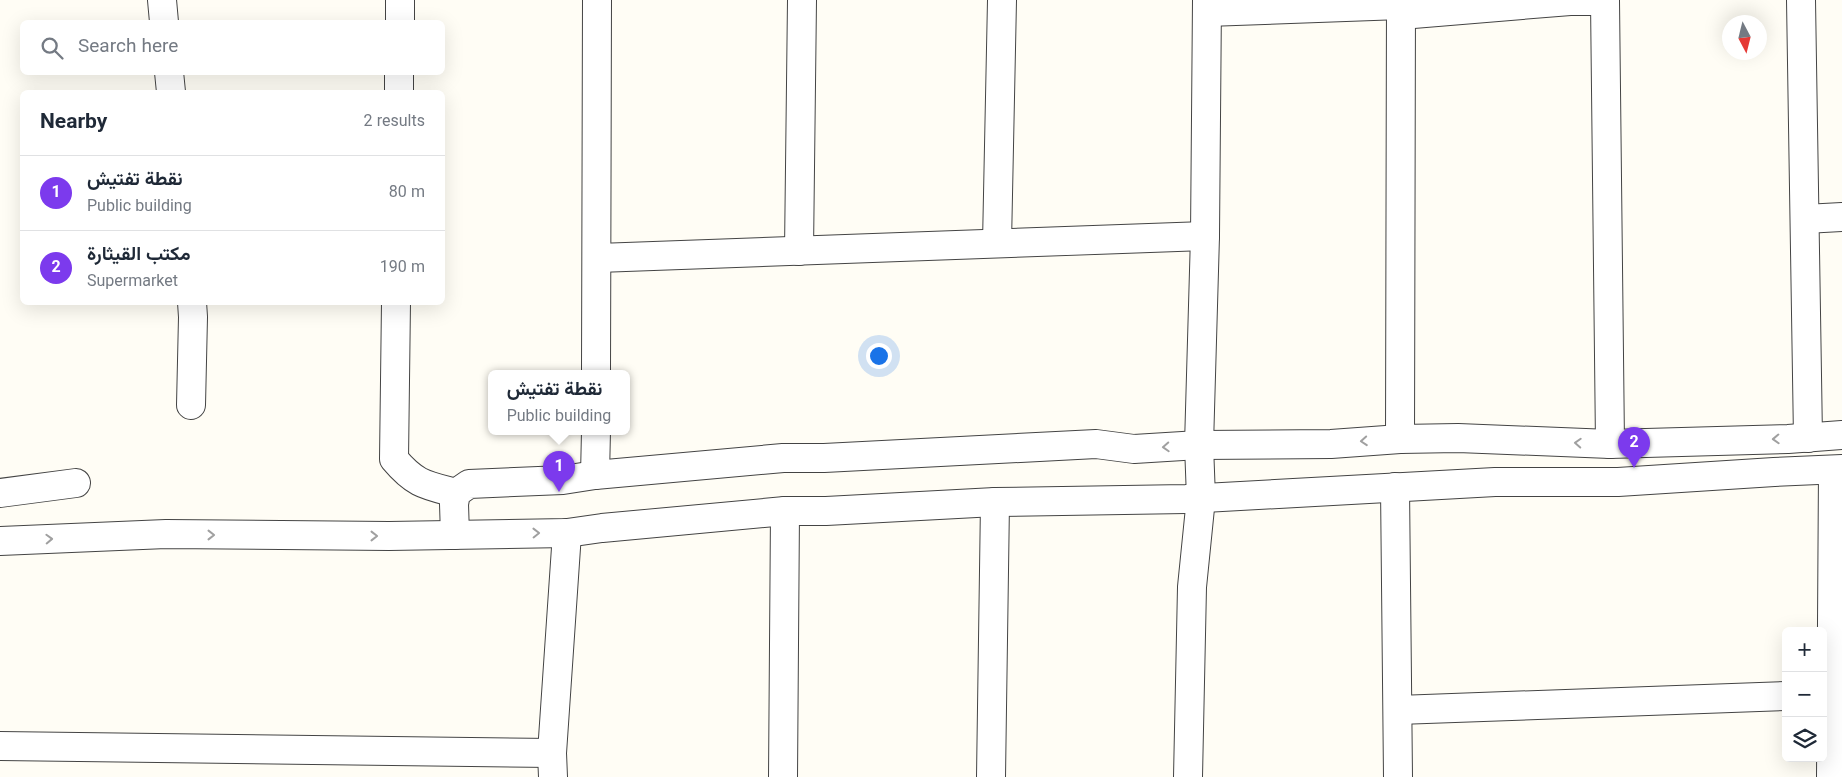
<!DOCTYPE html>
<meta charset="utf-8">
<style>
body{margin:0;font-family:Georgia,Vazirmatn,serif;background:#f6f6f7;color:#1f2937}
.controls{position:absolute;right:15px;bottom:15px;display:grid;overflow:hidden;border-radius:8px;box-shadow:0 5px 20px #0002}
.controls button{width:45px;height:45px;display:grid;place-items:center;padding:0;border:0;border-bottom:1px solid #e0e1e3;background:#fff;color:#1f2937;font:25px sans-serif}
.compass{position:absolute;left:1722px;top:15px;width:45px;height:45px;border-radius:50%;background:#fff;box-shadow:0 5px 20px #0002;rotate:173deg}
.you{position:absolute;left:878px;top:355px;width:18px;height:18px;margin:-12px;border:4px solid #fff;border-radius:50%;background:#1a73e8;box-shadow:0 0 0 8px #1a73e833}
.badge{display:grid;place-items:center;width:32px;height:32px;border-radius:50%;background:#7c3aed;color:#fff;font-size:16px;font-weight:700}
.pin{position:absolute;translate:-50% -41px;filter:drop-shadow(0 1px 2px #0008)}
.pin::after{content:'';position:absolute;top:26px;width:18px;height:15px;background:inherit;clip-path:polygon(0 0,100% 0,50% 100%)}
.popup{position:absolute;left:488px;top:370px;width:142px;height:65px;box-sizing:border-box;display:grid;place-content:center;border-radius:8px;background:#fff;filter:drop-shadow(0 1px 4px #0005);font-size:16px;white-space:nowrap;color:#747a83}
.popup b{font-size:19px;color:#1f2937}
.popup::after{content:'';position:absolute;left:50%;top:100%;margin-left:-10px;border:10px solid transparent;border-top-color:#fff}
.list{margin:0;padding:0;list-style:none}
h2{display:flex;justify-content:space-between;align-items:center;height:65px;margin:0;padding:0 20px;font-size:21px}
h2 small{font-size:16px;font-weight:400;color:#747a83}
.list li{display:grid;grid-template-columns:32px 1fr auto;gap:15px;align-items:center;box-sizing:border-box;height:75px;padding:0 20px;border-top:1px solid #e0e1e3}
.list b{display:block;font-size:19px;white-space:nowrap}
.list p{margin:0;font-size:16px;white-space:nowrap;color:#747a83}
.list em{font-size:16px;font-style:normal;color:#747a83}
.icon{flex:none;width:28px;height:28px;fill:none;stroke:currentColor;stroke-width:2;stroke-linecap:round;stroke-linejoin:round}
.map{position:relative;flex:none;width:1842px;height:777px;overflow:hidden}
.search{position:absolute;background:#fff;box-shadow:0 5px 20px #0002;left:20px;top:20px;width:425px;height:55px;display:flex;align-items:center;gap:12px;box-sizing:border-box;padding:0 18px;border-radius:8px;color:#747a83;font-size:19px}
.panel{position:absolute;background:#fff;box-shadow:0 5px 20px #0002;left:20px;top:90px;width:425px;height:215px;border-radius:8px}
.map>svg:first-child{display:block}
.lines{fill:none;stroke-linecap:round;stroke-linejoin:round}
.minor-casing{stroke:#444;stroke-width:30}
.minor{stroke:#fff;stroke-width:28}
.oneway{stroke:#a0a0a0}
</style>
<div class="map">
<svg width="1842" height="777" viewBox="0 0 1842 777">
<rect width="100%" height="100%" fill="#fffdf5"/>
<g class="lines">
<defs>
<g id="minor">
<polyline points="162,0 164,22"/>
<polyline points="1801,0 1808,438"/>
<polyline points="1207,12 1401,5"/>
<polyline points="1401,15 1570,1 1605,1 1610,444"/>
<polyline points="400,22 400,0"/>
<polyline points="169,72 171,92"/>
<polyline points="399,92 399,72"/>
<polyline points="1805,219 1842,217"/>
<polyline points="997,243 1002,0"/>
<polyline points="799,251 802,0"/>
<polyline points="598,258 1205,236"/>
<path d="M396,302L394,459C415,484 425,485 456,493"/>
<polyline points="596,373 597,0"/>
<polyline points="191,405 193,317 192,302"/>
<polyline points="1400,439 1401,0"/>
<polyline points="595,475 596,431"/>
<polyline points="1395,487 1398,777"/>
<polyline points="0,493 76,483"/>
<polyline points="455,535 454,504 456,493 469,484 563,480 595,475 783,458 824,458 1096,444 1134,449 1199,445 1331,444 1400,439 1458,438 1610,444 1788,439 1842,435"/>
<polyline points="0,541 166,534 389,536 567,533 602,528 785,511 826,511 995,502 1186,499 1495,482 1618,482 1774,472 1842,469"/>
<polyline points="1398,710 1786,696"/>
<polyline points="0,746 552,753"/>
<polyline points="553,777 552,753 567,533"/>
<polyline points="783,777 785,511"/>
<polyline points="991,777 995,502"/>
<polyline points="1188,777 1192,587 1201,498 1199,445 1205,236 1207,0"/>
<polyline points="1831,777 1833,470"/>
</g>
</defs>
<use href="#minor" class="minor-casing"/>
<use href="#minor" class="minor"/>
</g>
<defs><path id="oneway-chevron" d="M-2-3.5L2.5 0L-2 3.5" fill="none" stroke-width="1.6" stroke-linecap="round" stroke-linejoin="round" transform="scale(1.25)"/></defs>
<g class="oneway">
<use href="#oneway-chevron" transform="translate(1776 439) rotate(178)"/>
<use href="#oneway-chevron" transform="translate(1364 441) rotate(176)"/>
<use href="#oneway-chevron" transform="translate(1578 443) rotate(-177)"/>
<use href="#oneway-chevron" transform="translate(1166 447) rotate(177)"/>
<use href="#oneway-chevron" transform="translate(536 533) rotate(-1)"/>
<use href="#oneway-chevron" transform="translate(211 535)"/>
<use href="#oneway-chevron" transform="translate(374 536)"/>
<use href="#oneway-chevron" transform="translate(49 539) rotate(-2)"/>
</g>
</svg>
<div class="controls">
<button>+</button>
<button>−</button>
<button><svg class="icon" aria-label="layers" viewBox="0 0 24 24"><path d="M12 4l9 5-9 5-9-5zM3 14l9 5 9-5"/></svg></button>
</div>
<svg class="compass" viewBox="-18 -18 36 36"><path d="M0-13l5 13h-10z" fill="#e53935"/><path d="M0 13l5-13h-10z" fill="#747a83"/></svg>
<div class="you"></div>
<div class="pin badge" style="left:559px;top:492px">1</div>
<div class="popup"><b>نقطة تفتيش</b>Public building</div>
<div class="pin badge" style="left:1634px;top:468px">2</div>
<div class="search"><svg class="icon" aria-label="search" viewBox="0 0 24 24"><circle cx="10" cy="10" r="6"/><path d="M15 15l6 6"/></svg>Search here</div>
<section class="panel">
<h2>Nearby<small>2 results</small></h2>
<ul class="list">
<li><span class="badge">1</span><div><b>نقطة تفتيش</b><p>Public building</p></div><em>80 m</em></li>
<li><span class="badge">2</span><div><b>مكتب القيثارة</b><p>Supermarket</p></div><em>190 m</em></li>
</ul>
</section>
</div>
